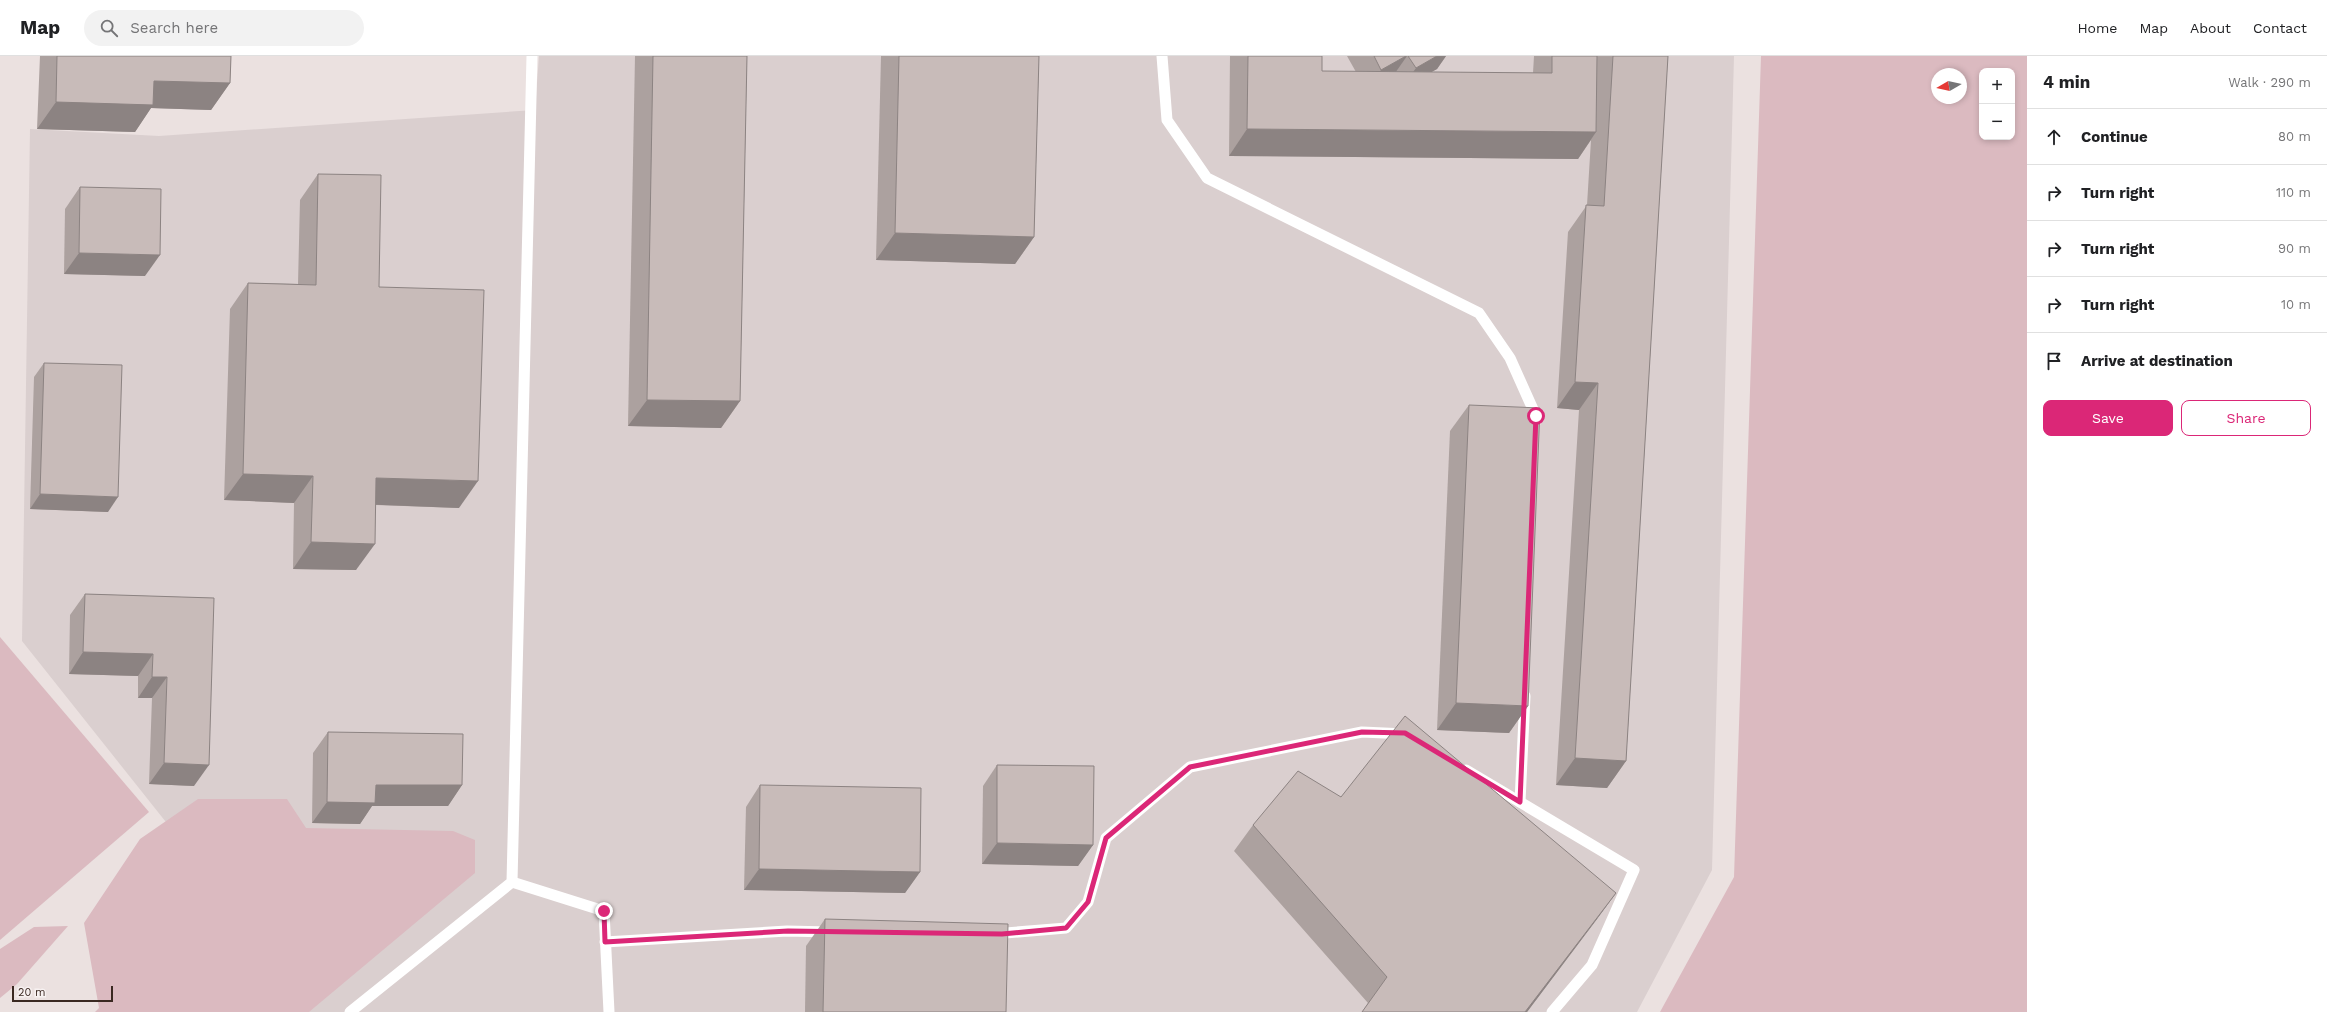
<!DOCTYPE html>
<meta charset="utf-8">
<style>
body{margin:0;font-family:"Work Sans",sans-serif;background:#f2f2f2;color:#202124}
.controls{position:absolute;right:12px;top:12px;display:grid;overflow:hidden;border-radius:8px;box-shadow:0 2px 6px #0003}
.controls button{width:36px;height:36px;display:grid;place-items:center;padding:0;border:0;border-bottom:1px solid #e0e0e0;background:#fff;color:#202124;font:20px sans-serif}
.compass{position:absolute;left:1931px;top:12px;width:36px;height:36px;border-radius:50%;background:#fff;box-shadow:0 2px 6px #0003;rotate:261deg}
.scale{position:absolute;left:12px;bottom:10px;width:101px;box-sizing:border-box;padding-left:4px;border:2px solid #3a2821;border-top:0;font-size:11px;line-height:14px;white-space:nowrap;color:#3a2821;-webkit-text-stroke:3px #f7f1f1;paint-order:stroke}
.stop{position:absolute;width:12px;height:12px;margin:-9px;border:3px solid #db2777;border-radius:50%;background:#fff}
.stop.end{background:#db2777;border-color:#fff;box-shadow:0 1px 4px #0008}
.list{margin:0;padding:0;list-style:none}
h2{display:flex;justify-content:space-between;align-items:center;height:52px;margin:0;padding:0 16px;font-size:17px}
h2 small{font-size:13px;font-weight:400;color:#757577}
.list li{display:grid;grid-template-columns:26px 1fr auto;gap:12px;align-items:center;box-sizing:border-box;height:56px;padding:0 16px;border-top:1px solid #e0e0e0}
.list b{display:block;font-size:15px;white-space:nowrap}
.list em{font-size:13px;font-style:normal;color:#757577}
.actions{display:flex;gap:8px;padding:12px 16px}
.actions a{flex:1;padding:9px 0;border:1px solid #db2777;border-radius:8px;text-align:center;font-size:14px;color:#db2777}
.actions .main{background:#db2777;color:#fff}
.icon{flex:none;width:22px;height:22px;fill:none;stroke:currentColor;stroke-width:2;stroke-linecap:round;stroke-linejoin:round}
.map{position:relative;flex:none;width:2027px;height:956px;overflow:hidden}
header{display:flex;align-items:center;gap:24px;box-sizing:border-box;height:56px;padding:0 20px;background:#fff;border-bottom:1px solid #e0e0e0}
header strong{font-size:19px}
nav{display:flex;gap:22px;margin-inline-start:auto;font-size:14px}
.search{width:280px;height:36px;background:#f2f2f2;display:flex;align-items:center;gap:10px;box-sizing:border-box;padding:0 14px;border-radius:22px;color:#757577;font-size:15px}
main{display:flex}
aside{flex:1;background:#fff}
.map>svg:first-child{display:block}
.built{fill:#dacfcf}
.green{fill:#dbbac0;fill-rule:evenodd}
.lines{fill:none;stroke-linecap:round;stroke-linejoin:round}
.service{stroke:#fff;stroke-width:11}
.minor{stroke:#fff;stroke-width:11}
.wall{fill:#aca19f}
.shaded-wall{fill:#8c8382}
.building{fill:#c8bbb9;stroke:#8c8382}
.route{stroke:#db2777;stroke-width:5}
</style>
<header>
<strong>Map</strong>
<div class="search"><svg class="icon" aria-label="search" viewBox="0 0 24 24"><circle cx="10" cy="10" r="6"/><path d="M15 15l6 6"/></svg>Search here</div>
<nav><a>Home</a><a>Map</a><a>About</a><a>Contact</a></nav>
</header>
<main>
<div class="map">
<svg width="2027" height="956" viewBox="0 0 2027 956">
<rect width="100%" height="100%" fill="#ebe1e0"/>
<polygon class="built" points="539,0 1734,0 1712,814 1637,956 133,956 181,785 22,585 30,73 159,80 535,54"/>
<g class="green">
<path d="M1761,0H2027V956H1660L1734,821ZM1982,15H2012V81H1982ZM1937,18H1961V42H1937Z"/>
<polygon points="0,581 149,756 0,884"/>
<polygon points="198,743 287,743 306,772 453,775 475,784 475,817 309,956 95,956 99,952 84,867 140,783"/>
<polygon points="68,870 17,928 0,942 0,893 34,871"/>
</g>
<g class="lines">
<g class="service">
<polyline points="1162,0 1167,64 1207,122 1479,257 1510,302 1536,360 1536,365"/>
<polyline points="1466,714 1634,814 1592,909 1552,956"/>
<polyline points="1520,746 1525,640"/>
<polyline points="512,826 604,855 609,956"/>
<polyline points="993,878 1066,872 1088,846 1106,782 1190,711 1362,676 1406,678"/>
<polyline points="605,886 787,875 830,876"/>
</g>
<polyline class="minor" points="350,956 512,826 532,0"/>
</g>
<g class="wall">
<polygon points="40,0 231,0 230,27 211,54 151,52 135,76 37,73"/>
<polygon points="635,0 747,0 740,345 721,372 628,370"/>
<polygon points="881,0 1039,0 1034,181 1015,208 876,204"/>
<polygon points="1230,0 1322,0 1322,15 1356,16 1347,0 1446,0 1437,13 1431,16 1533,17 1534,0 1668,0 1626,705 1607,732 1556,729 1579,354 1557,352 1568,176 1587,149 1591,84 1578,103 1229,100"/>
<polygon points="318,118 379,231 459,452 376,449 356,514 293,513 294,447 224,444 230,253 248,227 298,228 300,144"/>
<polygon points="80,131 145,220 64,218 65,153"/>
<polygon points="44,307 108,456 30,453 34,321"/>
<polygon points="1469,349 1528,650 1509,677 1437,674 1450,375"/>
<polygon points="85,538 214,542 194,730 149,728 152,642 138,642 138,620 69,618 70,559"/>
<polygon points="328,676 462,729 448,750 372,750 360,768 312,767 313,697"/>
<polygon points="997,709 1093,789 1078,810 982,808 983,730"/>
<polygon points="760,729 920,816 905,837 744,834 746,751"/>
<polygon points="1341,741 1616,837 1597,863 1527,956 1362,956 1368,947 1234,795 1253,769"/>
<polygon points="825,863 1006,956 805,956 806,890"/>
</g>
<g class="shaded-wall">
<polygon points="1406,0 1407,0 1393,20 1366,35 1381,14"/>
<polygon points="1437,0 1446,0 1437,13 1401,33 1416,12"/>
<polygon points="154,25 230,27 211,54 151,52 135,76 37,73 56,46"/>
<polygon points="1247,73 1596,76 1578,103 1229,100"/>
<polygon points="895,177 1034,181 1015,208 876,204"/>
<polygon points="79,197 160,199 145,220 64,218"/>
<polygon points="1575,326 1598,327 1579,354 1557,352"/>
<polygon points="647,344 740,345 721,372 628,370"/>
<polygon points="243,418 313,420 294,447 224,444"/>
<polygon points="376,422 478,425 459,452 357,448"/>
<polygon points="40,438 118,441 108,456 30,453"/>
<polygon points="311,486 375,488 356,514 293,513"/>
<polygon points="83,596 153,598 138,620 69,618"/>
<polygon points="152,621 167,621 152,642 138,642"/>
<polygon points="1456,647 1528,650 1509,677 1437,674"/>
<polygon points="1575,702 1626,705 1607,732 1556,729"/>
<polygon points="164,707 209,709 194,730 149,728"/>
<polygon points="376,729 462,729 448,750 372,750 360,768 312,767 327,746"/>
<polygon points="997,787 1093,789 1078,810 982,808"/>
<polygon points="759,813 920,816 905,837 744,834"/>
<polygon points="1616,837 1597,863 1527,956 1525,956"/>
</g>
<g class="building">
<polygon points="57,0 231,0 230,27 154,25 153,49 56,46"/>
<polygon points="653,0 747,0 740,345 647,344"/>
<polygon points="899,0 1039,0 1034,181 895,177"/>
<polygon points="1248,0 1322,0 1322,15 1552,17 1552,0 1597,0 1596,76 1247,73"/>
<polygon points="1374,0 1406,0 1381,14"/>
<polygon points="1408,0 1437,0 1416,12"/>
<polygon points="1613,0 1668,0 1626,705 1575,702 1598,327 1575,326 1586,149 1604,150"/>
<polygon points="318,118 381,119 379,231 484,234 478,425 376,422 375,488 311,486 313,420 243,418 248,227 316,229"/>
<polygon points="80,131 161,133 160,199 79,197"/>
<polygon points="44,307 122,309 118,441 40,438"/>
<polygon points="1469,349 1540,352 1528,650 1456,647"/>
<polygon points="85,538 214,542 209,709 164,707 167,621 152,621 153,598 83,596"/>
<polygon points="1405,660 1616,837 1525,956 1362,956 1387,921 1253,769 1298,715 1341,741"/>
<polygon points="328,676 463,678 462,729 376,729 375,747 327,746"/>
<polygon points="997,709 1094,710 1093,789 997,787"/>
<polygon points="760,729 921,732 920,816 759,813"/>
<polygon points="825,863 1008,868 1006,956 823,956"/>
</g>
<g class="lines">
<polyline class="route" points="604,855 605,886 788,875 1002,878 1066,872 1088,846 1106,782 1190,711 1362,676 1405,677 1520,746 1536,360"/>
</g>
</svg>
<div class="controls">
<button>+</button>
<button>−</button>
</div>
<svg class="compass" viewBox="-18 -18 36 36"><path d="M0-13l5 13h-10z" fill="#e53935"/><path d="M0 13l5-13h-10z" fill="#757577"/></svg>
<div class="scale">20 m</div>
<div class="stop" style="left:1536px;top:360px"></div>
<div class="stop end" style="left:604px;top:855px"></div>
</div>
<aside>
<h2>4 min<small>Walk · 290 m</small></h2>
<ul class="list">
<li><svg class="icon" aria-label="ahead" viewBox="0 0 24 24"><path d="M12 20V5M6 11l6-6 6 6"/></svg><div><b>Continue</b></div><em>80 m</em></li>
<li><svg class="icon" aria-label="right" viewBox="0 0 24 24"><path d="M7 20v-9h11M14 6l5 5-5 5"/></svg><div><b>Turn right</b></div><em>110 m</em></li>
<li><svg class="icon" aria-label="right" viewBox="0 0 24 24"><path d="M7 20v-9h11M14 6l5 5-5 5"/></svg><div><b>Turn right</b></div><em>90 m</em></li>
<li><svg class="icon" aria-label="right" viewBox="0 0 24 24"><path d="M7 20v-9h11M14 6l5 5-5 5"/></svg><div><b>Turn right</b></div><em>10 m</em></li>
<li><svg class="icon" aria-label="arrive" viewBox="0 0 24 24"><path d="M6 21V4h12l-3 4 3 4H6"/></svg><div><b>Arrive at destination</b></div></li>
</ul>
<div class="actions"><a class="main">Save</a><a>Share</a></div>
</aside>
</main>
